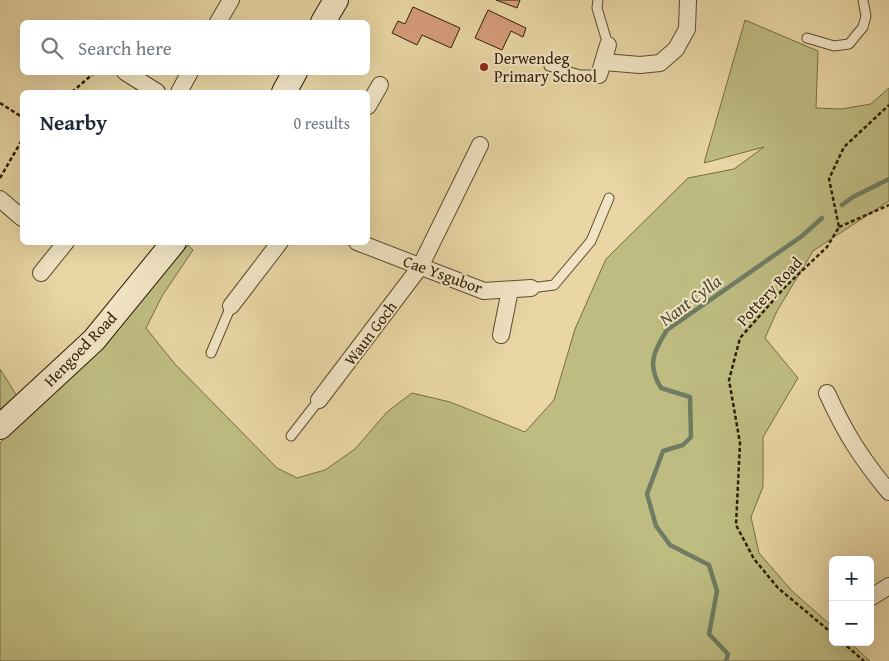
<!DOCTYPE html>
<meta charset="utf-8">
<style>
body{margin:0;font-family:"Gentium Book Plus",serif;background:#f6f6f7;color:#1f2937}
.controls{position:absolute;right:15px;bottom:15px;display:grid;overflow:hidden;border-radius:8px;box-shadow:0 5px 20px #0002}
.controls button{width:45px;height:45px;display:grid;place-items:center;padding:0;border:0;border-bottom:1px solid #e0e1e3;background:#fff;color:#1f2937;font:25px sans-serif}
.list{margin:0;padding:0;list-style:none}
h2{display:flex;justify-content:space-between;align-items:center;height:65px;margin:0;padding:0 20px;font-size:21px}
h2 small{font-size:16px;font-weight:400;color:#747a83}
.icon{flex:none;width:28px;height:28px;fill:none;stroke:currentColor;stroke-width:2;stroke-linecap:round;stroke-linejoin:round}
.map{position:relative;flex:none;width:889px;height:661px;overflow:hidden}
.search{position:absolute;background:#fff;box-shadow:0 5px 20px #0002;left:20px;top:20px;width:350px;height:55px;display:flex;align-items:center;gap:12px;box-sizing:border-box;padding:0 18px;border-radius:8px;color:#747a83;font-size:19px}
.panel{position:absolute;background:#fff;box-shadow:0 5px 20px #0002;left:20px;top:90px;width:350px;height:155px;border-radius:8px}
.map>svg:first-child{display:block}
.green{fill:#bebc81;stroke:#766d44}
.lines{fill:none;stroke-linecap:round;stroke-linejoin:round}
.stream{stroke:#6e7c63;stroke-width:4.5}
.building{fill:#d69d7b;stroke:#2e1e06}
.lane-casing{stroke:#5d4c2e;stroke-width:11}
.street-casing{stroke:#5d4c2e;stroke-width:18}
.secondary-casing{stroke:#2e1e06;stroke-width:26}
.path{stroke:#2e1e06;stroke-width:2.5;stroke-dasharray:4 2.5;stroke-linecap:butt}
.lane{stroke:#f1e4c4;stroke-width:9}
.street{stroke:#f1e4c4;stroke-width:16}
.secondary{stroke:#f1e4c4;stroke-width:24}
.poi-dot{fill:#8f2418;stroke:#f1e4c4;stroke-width:2}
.labels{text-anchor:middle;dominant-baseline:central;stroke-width:4;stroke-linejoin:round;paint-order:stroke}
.poi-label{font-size:16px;fill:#2e1e06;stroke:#f1e4c4;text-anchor:start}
.street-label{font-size:16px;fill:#2e1e06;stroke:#f1e4c4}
.water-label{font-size:18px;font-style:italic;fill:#4e4d34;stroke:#f1e4c4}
</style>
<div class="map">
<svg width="889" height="661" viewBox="0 0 889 661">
<rect width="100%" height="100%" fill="#e9d6a4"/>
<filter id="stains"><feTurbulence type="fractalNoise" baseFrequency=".004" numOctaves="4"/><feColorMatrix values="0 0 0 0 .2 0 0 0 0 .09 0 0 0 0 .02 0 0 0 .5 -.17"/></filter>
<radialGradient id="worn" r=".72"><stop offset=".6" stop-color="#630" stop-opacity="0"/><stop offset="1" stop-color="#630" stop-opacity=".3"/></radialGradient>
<g class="green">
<polygon points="745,20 818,51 816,108 841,109 871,104 889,88 889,201 813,251 777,311 765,338 798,378 763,437 763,487 751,517 759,553 792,591 833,627 833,642 849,642 870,661 0,661 0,443 88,362 188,245 193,250 162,296 146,328 174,363 277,468 297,478 325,470 355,449 387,412 412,393 450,402 525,432 554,400 575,329 606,259 688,178 734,169 764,147 704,163"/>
<polygon points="0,369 17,396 0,412"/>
</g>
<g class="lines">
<g class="stream">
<polyline points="842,205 853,197 889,179"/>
<path d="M726,661L728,654L709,634L717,591L709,565L670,545L656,526L647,494L663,451L683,445L691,437L690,397L661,388C647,365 653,352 667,330L802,236L822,218"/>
</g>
</g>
<g class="building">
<polygon points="496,0 520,0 517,8"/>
<polygon points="413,7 460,28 451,48 422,35 417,45 392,33 398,21 405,24"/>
<polygon points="488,10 526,28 523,37 511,31 502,50 475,38"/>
</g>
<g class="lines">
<defs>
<g id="lane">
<polyline points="598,0 597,8 608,45"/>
<polyline points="807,38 834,46 849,44 863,27 866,16 863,0"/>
<polyline points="549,66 580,75 599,75"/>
<polyline points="531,288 554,285 591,241 609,198"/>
<polyline points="211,353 231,306"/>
<polyline points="291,436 319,400"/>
</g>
<g id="street">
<polyline points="218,22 231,0"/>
<polyline points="604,62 640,65 660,63 676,49 687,29 688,0"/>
<polyline points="125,72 157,92"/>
<polyline points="599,75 608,45"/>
<polyline points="179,92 190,72"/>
<polyline points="368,106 380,85"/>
<polyline points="0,199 22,218"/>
<polyline points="357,242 484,291 531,288"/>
<polyline points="41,273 66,242"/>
<polyline points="231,306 280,242"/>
<polyline points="501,335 510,290"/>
<path d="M827,393C845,433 861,458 889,492"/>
<polyline points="319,400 420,267 480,145"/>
<polyline points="870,598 889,586"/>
</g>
<g id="secondary">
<polyline points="323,22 336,0"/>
<polyline points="284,92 295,72"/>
<polyline points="0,427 94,340 174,242"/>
</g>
</defs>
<use href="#lane" class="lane-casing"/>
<use href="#street" class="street-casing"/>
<use href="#secondary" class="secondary-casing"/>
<g class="path">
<polyline points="72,92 95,72"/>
<polyline points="0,103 22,117"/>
<polyline points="0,178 22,140"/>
<polyline points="839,227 889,205"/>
<polyline points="833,634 778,588 754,559 736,525 740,443 729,380 740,338 785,287 827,247 839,227 829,179 844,147 889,105"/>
<polyline points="842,642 864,661"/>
</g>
<use href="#lane" class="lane"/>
<use href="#street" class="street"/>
<use href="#secondary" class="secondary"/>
</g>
<circle class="poi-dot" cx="484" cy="67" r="5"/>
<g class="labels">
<g class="poi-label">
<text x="494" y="58">Derwendeg<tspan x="494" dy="18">Primary School</tspan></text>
</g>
<g class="street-label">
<text transform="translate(443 274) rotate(20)">Cae Ysgubor</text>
<text transform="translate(769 291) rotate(-47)">Pottery Road</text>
<text transform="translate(370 333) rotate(-53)">Waun Goch</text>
<text transform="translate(80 349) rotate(-46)">Hengoed Road</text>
</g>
<g class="water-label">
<text transform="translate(690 300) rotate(-37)">Nant Cylla</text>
</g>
</g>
<rect width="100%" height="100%" filter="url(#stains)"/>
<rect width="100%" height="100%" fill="url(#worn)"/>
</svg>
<div class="controls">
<button>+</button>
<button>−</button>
</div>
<div class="search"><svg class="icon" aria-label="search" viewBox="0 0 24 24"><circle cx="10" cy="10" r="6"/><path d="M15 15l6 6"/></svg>Search here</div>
<section class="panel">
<h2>Nearby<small>0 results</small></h2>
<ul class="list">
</ul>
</section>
</div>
